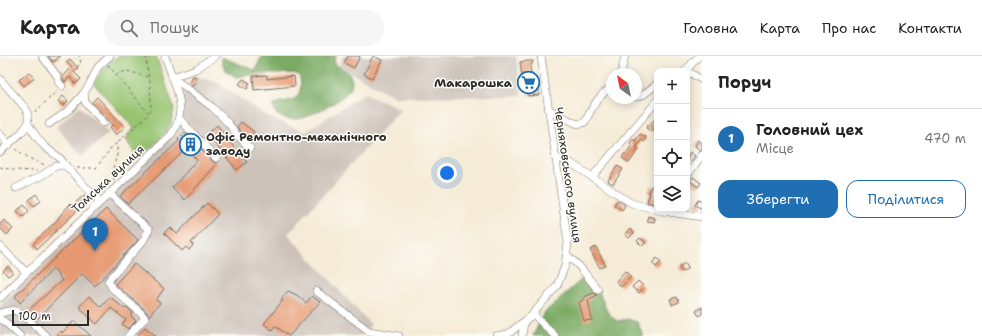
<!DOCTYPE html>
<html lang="uk">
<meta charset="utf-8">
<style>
body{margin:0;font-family:"Shantell Sans",sans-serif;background:#f6f6f6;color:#222}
.controls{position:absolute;right:12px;top:12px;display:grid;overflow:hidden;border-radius:8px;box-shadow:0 2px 10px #0003}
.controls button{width:36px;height:36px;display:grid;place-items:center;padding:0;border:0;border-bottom:1px solid #e0e0e0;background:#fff;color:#222;font:20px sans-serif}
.compass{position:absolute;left:606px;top:12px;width:36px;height:36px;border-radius:50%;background:#fff;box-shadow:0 2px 10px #0003;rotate:327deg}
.scale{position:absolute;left:12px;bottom:10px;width:77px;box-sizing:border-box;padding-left:4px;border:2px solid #2b2b2b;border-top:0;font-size:11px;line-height:14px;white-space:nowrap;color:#2b2b2b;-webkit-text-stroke:3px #fdfcf7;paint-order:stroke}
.you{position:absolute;left:447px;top:117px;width:14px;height:14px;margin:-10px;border:3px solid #fff;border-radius:50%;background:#1a73e8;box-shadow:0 0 0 6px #1a73e833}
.badge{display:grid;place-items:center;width:26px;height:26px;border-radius:50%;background:#1f6fb2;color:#fff;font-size:13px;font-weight:700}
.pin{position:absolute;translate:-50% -33px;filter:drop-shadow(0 1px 2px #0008)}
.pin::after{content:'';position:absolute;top:21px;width:14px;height:12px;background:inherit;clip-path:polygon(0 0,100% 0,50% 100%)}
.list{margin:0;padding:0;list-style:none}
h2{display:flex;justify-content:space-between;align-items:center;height:52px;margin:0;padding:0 16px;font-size:17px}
h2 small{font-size:13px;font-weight:400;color:#767676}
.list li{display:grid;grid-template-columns:26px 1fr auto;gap:12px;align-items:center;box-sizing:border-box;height:60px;padding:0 16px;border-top:1px solid #e0e0e0}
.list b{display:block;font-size:15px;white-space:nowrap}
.list p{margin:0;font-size:13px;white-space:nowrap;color:#767676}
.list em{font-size:13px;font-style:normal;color:#767676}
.actions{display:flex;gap:8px;padding:12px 16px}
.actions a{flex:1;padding:9px 0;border:1px solid #1f6fb2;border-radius:12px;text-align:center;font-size:14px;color:#1f6fb2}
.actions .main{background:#1f6fb2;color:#fff}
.icon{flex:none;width:22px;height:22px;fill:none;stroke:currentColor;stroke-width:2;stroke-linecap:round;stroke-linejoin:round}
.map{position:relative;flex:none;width:702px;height:280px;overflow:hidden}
header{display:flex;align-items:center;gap:24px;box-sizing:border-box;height:56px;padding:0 20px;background:#fff;border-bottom:1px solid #e0e0e0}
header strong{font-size:19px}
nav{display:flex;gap:22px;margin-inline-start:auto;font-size:14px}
.search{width:280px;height:36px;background:#f6f6f6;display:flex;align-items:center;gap:10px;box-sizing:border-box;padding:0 14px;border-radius:22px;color:#767676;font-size:15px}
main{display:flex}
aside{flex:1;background:#fff}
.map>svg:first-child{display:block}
.industrial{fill:#ccc2b9}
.green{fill:#98c471;stroke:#62784e}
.forest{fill:#7aaa63;stroke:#526a47}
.building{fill:#e79a72}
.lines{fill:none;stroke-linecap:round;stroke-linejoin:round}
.minor-casing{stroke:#726e67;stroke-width:8}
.path{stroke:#726e67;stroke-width:1;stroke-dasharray:3 3;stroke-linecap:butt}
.minor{stroke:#fff;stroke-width:7}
.labels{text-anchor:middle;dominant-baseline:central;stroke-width:3;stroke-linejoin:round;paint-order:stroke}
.poi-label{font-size:12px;font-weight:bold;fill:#2b2b2b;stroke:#fdfcf7;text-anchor:end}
.street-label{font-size:12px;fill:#2b2b2b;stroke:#fdfcf7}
</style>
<header>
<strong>Карта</strong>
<div class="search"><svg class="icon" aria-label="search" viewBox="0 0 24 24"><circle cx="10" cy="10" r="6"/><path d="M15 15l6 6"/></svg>Пошук</div>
<nav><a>Головна</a><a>Карта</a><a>Про нас</a><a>Контакти</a></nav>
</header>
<main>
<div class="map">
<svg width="702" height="280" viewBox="0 0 702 280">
<rect width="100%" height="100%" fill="#fdfcf7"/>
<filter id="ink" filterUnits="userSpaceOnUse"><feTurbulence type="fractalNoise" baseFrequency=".025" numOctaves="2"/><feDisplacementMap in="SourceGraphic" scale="8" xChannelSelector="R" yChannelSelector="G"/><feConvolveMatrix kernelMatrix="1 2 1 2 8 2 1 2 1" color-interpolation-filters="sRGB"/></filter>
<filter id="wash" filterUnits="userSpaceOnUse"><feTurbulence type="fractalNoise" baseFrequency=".012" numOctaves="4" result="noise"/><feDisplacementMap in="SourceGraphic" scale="16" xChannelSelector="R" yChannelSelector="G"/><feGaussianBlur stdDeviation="0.9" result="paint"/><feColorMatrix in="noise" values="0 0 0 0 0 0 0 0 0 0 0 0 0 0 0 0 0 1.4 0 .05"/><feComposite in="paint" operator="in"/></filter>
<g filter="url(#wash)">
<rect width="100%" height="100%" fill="#f5ebd6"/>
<g class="industrial">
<polygon points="343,0 516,0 522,40 395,41 339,10"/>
<polygon points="193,20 215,25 266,60 305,76 365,37 401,53 288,178 371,269 360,280 0,280 0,250 177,68 185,35"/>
<polygon points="79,50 109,77 82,100 56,71"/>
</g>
<polygon class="green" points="118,0 156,0 174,52 170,71 150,93 138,103 126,83 134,72 94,28 103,13"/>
<g class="forest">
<path d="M262,0H337L334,4C336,13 346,12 350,19C362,39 316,56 303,62C294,64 284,64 276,58L274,52V49C280,45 285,46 292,44C302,41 302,26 299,19L293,17L277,18L261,17L236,21L226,15L222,7L221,1L255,14Z"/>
<path d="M582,223C589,227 597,233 601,241C606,253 606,257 617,265L628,263L637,266L643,279L642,280H533L544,257Z"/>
</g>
<g id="blocks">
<g class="building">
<polygon points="48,0 61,0 53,6"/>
<polygon points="348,0 360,0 354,12 344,7"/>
<polygon points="373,0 382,4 372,22 364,18"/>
<polygon points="70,3 78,12 74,16 81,23 75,28 70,21 65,26 63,24 63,21 72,11 66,6"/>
<polygon points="529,5 533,5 530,11 534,32 539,32 539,39 528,40 527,35 524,34 520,6"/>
<polygon points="29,16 34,22 24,30 19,24"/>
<polygon points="267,19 267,23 294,20 295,30 254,34 253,20"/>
<polygon points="193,20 198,21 193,30 189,28"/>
<polygon points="243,23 250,27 247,33 239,28"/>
<polygon points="63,40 68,45 63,50 58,45"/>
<polygon points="97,41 125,71 116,79 110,71 113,69 92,46"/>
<polygon points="657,60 657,69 652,76 646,72 649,68 650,69"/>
<polygon points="241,66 254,76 249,84 237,71"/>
<polygon points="217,69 227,81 226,82 247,106 237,114 207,78"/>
<polygon points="185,76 212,105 217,108 185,144 172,132 197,104 186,93 128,148 120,140 179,85 178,83"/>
<polygon points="640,78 646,81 644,86 641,84 636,92 639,93 629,107 622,102 625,97 626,98 632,89 630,87 633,83 635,85"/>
<polygon points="698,84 702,87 702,92 700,94 695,90"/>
<polygon points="690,96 695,100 691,105 687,102"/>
<polygon points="617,110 623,113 613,128 608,125"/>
<polygon points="693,121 701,127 698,131 690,125"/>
<polygon points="651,130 657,132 653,141 657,143 655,148 647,146 650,137 648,136"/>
<polygon points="36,138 41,145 34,150 29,144"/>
<polygon points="84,139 90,144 84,150 83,149 37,193 33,188 58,163 58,162 70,148 72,150"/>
<polygon points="617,144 625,149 622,154 614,149"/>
<polygon points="698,144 702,146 702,153 695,149"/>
<polygon points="207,147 218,158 191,187 193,189 189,194 186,191 182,195 164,177 170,171 177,178"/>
<polygon points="24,149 29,155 23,161 17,155"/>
<polygon points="106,153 138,184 95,230 82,218 38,262 29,254 62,224 53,213 20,247 15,240"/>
<polygon points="648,160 655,162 654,166 647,165"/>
<polygon points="4,164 13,173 7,179 0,172 0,168"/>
<polygon points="630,173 634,177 629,182 625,178"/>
<polygon points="640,182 646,186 642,190 637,185"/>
<polygon points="596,191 605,209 600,212 590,194"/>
<polygon points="657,202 661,206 656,211 652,207"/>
<polygon points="685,207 688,212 682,216 679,211"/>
<polygon points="134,208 162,231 164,233 156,244 160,247 149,260 145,254 115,228"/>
<polygon points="8,210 13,216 8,220 3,215"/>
<polygon points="625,215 631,221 621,231 616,225"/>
<polygon points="638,225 644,231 639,237 632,231"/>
<polygon points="288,235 297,239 306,247 312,240 320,246 289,280 275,270 272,274 264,268 283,244 281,243"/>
<polygon points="594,237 597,239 588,244 592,264 584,265 579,246 584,244 584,241"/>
<polygon points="89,240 101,251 110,241 125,253 127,251 133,257 131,260 136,265 128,273 122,268 126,264 111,252 97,268 79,251"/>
<polygon points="677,241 679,246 672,249 670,243"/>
<polygon points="702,251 702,258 699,260 696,255"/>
<polygon points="74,265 91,280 56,280 61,275 62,277"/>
<polygon points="145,271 156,280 137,280"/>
</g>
</g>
</g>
<g filter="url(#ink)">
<use href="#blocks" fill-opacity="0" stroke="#726e67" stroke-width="1"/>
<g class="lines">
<defs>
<g id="minor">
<polyline points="42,0 58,21 58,26 62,30"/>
<polyline points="685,15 699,0"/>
<polyline points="687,15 702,24"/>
<polyline points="621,18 625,0"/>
<polyline points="172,21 212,51 228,67 237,79 250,92"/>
<polyline points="172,21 196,13 215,0"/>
<polyline points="0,23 26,53 28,58 28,68 36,80 45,91 60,102 66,110 100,146"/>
<polyline points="636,41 643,39 657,28"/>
<path d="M548,53L575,67L580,68L585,66C592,52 598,39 612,31"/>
<polyline points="179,62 216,102"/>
<polyline points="104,67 85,46 84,37 89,29 98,11 110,0"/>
<polyline points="49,68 69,54 84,37"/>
<polyline points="0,78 9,89"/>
<polyline points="0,96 21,77 28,68"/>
<polyline points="555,101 571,107 631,147 662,155 702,161"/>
<polyline points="687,120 702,99"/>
<polyline points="592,121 657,45"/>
<polyline points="16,132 41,120 56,110 66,110"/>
<polyline points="109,137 149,174 143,185 108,225 112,232 142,258 145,262 128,280"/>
<polyline points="0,190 26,216"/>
<polyline points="567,199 580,211 598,234"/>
<polyline points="316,235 369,275 399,280"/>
<path d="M0,242L171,79C190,51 174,29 165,0"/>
<polyline points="0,257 14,254 23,258 46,280"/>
<polyline points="533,258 555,280"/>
<polyline points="0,263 5,266 20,280"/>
<polyline points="496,280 508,278 531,260 557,230 565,210 568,187 541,0"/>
<polyline points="522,280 524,266"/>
</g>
</defs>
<use href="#minor" class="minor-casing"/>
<g class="path">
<polyline points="146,0 147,12 150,25 151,54 149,57"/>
<polyline points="77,11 81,7 79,0"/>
<polyline points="116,18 127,15 148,21"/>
<polyline points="35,56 58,34"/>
<polyline points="15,93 31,103 45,109"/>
<polyline points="0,111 13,114 37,115"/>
<polyline points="77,112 96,112 111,92 149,58 108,9"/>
<polyline points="114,124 113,112 117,99 117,88"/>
</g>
<use href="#minor" class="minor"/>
</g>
</g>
<defs>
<symbol id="supermarket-ring" viewBox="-11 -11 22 22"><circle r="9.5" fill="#fdfcf7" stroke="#1f6fb2" stroke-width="1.5"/><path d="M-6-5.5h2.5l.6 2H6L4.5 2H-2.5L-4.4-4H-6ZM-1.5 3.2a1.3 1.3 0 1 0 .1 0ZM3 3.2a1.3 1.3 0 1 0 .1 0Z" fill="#1f6fb2"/></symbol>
<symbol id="building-ring" viewBox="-11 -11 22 22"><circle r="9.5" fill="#fdfcf7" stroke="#1f6fb2" stroke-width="1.5"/><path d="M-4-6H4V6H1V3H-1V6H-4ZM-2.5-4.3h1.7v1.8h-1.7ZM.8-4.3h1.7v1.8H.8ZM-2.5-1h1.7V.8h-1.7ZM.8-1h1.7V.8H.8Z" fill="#1f6fb2"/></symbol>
</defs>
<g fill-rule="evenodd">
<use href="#supermarket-ring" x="516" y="14" width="25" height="25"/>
<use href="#building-ring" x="178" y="76" width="25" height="25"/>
</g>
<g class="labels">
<g class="poi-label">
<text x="512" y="27">Макарошка</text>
<text x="206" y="81" text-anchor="start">Офіс Ремонтно-механічного<tspan x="206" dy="14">заводу</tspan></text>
</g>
<g class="street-label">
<text transform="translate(568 119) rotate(82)">Черняховського вулиця</text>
<text transform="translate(108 123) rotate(-43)">Томська вулиця</text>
</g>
</g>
</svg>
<div class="controls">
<button>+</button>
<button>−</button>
<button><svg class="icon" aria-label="locate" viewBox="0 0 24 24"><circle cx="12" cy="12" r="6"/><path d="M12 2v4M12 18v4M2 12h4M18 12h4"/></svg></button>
<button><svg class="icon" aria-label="layers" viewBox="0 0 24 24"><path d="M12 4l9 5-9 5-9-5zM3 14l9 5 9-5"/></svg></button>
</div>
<svg class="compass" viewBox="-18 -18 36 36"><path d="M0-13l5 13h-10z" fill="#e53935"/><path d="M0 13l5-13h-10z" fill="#767676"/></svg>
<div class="scale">100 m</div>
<div class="you"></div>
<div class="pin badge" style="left:95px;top:195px">1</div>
</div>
<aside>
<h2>Поруч<small></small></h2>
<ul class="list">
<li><span class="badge">1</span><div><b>Головний цех</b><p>Місце</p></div><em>470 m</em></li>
</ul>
<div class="actions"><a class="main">Зберегти</a><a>Поділитися</a></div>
</aside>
</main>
